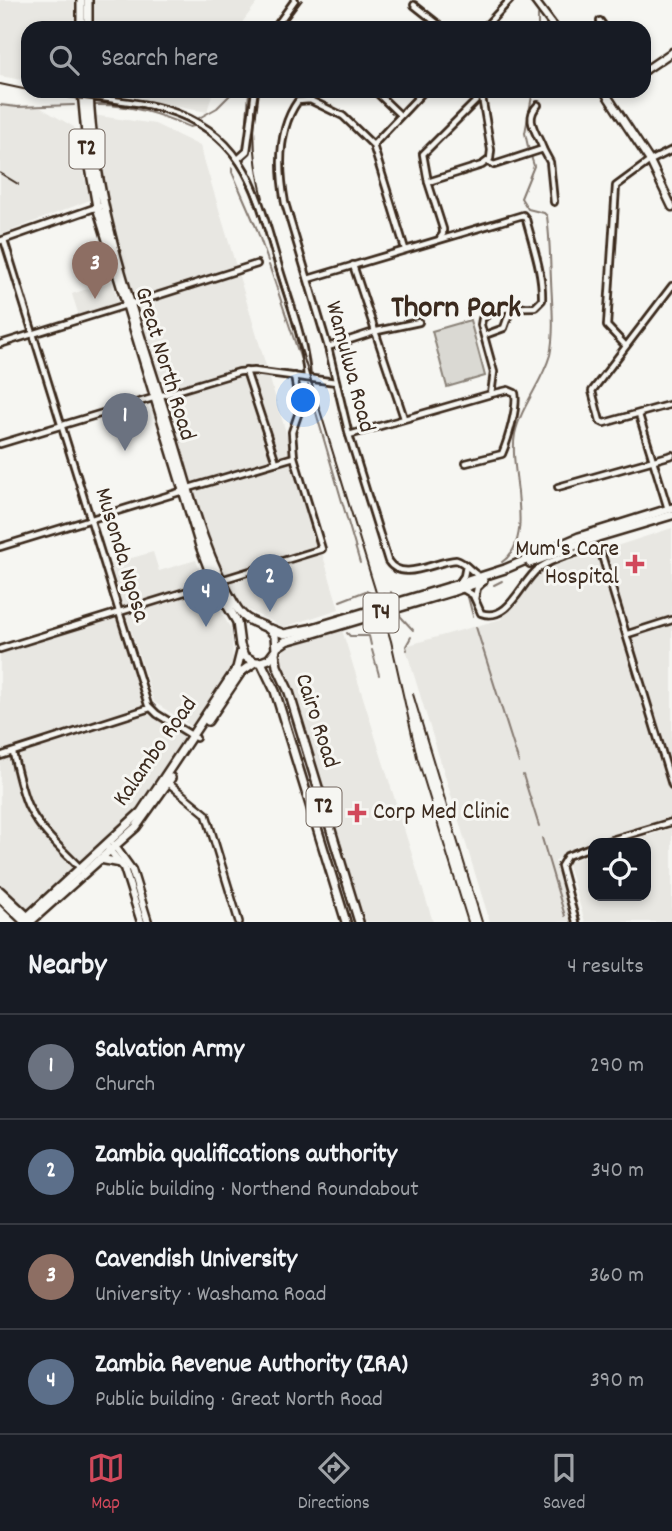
<!DOCTYPE html>
<meta charset="utf-8">
<style>
body{margin:0;font-family:Dekko,sans-serif;background:#20242c;color:#f1f3f6}
.controls{position:absolute;right:21px;bottom:21px;display:grid;overflow:hidden;border-radius:14px;box-shadow:0 4px 10px #0003}
.controls button{width:63px;height:63px;display:grid;place-items:center;padding:0;border:0;border-bottom:2px solid #363941;background:#171b24;color:#f1f3f6;font:35px sans-serif}
.you{position:absolute;left:304px;top:401px;width:24px;height:24px;margin:-18px;border:5px solid #fff;border-radius:50%;background:#1a73e8;box-shadow:0 0 0 10px #1a73e833}
.badge{display:grid;place-items:center;width:46px;height:46px;border-radius:50%;background:#d1495b;color:#fff;font-size:23px;font-weight:700}
.pin{position:absolute;translate:-50% -58px;filter:drop-shadow(0 2px 4px #0008)}
.pin::after{content:'';position:absolute;top:37px;width:24px;height:21px;background:inherit;clip-path:polygon(0 0,100% 0,50% 100%)}
.list{margin:0;padding:0;list-style:none}
h2{display:flex;justify-content:space-between;align-items:center;height:91px;margin:0;padding:0 28px;font-size:30px}
h2 small{font-size:23px;font-weight:400;color:#9ea1a6}
.list li{display:grid;grid-template-columns:46px 1fr auto;gap:21px;align-items:center;box-sizing:border-box;height:105px;padding:0 28px;border-top:2px solid #363941}
.list b{display:block;font-size:26px;white-space:nowrap}
.list p{margin:0;font-size:23px;white-space:nowrap;color:#9ea1a6}
.list em{font-size:23px;font-style:normal;color:#9ea1a6}
.icon{flex:none;width:38px;height:38px;fill:none;stroke:currentColor;stroke-width:2;stroke-linecap:round;stroke-linejoin:round}
.map{position:relative;flex:none;width:672px;height:922px;overflow:hidden}
.search{position:absolute;background:#171b24;box-shadow:0 4px 10px #0003;left:21px;right:21px;top:21px;height:77px;display:flex;align-items:center;gap:18px;box-sizing:border-box;padding:0 24px;border-radius:21px;color:#9ea1a6;font-size:26px}
.sheet{height:511px;background:#171b24}
nav{display:flex;justify-content:space-around;align-items:center;box-sizing:border-box;height:98px;border-top:2px solid #363941;background:#171b24;font-size:19px;color:#9ea1a6}
nav a{display:grid;justify-items:center;gap:4px}
nav .on{color:#d1495b}
.map>svg:first-child{display:block}
.built{fill:#e8e7e2}
.green{fill:#dad9d3;stroke:#8a8278;stroke-width:2}
.lines{fill:none;stroke-linecap:round;stroke-linejoin:round}
.stream{stroke:#857a71;stroke-width:2}
.minor-casing{stroke:#3b2a1e;stroke-width:10}
.tertiary-casing{stroke:#3b2a1e;stroke-width:10}
.secondary-casing{stroke:#3b2a1e;stroke-width:11}
.primary-casing{stroke:#3b2a1e;stroke-width:12}
.minor{stroke:#f6f6f2;stroke-width:4.5}
.tertiary{stroke:#f6f6f2;stroke-width:5}
.secondary{stroke:#f6f6f2;stroke-width:6}
.primary{stroke:#f6f6f2;stroke-width:7}
.rail{stroke:#3b2a1e;stroke-width:2}
.primary-bridge-casing{stroke:#3b2a1e;stroke-width:12;stroke-linecap:butt}
.primary-bridge{stroke:#f6f6f2;stroke-width:7}
.poi-dot{fill:#d1495b;stroke:#f6f6f2;stroke-width:2.5}
.labels{text-anchor:middle;dominant-baseline:central;stroke-width:6;stroke-linejoin:round;paint-order:stroke}
.shield{fill:#f6f6f2;stroke:#73675e;stroke-width:2}
.shield-label{font-size:23px;font-weight:bold;fill:#3b2a1e}
.street-label{font-size:24px;fill:#3b2a1e;stroke:#f6f6f2}
.poi-label{font-size:24px;fill:#3b2a1e;stroke:#f6f6f2;text-anchor:end}
.district-label{font-size:32px;font-weight:bold;fill:#3b2a1e;stroke:#f6f6f2}
</style>
<div class="map">
<svg width="672" height="922" viewBox="0 0 672 922">
<rect width="100%" height="100%" fill="#f6f6f2"/>
<filter id="ink" filterUnits="userSpaceOnUse"><feTurbulence type="fractalNoise" baseFrequency=".0143" numOctaves="2"/><feDisplacementMap in="SourceGraphic" scale="14" xChannelSelector="R" yChannelSelector="G"/><feConvolveMatrix kernelMatrix="1 2 1 2 8 2 1 2 1" color-interpolation-filters="sRGB"/></filter>
<g filter="url(#ink)">
<g class="built">
<polygon points="0,0 259,0 238,28 28,28 28,81 0,76"/>
<polygon points="86,91 213,91 207,112"/>
<polygon points="0,103 41,108 74,127 90,200 0,235"/>
<polygon points="92,115 155,124 200,146 339,609 284,627 245,609 221,575 205,531 105,200"/>
<polygon points="112,281 119,305 79,316 72,294"/>
<polygon points="672,528 672,818 575,846 555,861 572,922 490,922 405,646 501,619 541,569 563,561 564,563"/>
<polygon points="153,552 159,571 196,560 206,586 232,631 233,667 192,727 154,702 110,564"/>
<polygon points="118,612 149,709 196,736 144,814 27,911 0,889 0,648"/>
<polygon points="342,630 433,922 364,922 281,657 285,648"/>
<polygon points="672,828 672,922 585,922 567,862 593,854 593,896 646,896 646,843 625,843"/>
</g>
<polygon class="green" points="470,320 485,376 447,387 432,331"/>
<g class="lines">
<g class="stream">
<polyline points="538,15 538,28"/>
<polyline points="272,28 292,0"/>
<polyline points="0,105 17,107 74,105"/>
<path d="M95,105C130,104 159,114 190,127L194,126"/>
<polyline points="199,118 217,108 234,91"/>
<polyline points="245,149 249,91"/>
<polyline points="529,151 525,133 533,91"/>
<polyline points="232,168 232,172 256,227 268,261"/>
<polyline points="269,265 304,369"/>
<polyline points="308,385 360,563"/>
<path d="M502,562C537,538 508,470 515,434C521,406 542,383 550,355C555,332 552,304 551,280C550,258 550,238 547,216L544,213L528,209L521,198L534,166L531,156"/>
<polyline points="494,585 502,581"/>
<polyline points="391,592 394,601"/>
<polyline points="383,594 384,594"/>
<polyline points="377,595 379,594"/>
<polyline points="468,597 473,616"/>
<polyline points="340,601 366,591 374,595"/>
<polyline points="397,610 401,617 413,630"/>
<polyline points="476,627 519,763"/>
<polyline points="347,633 350,636 369,636 371,645"/>
<polyline points="372,650 379,675"/>
<polyline points="407,650 406,646 411,637"/>
<polyline points="523,775 539,826"/>
<polyline points="542,838 565,916"/>
</g>
<defs>
<g id="minor">
<polyline points="414,5 443,28"/>
<polyline points="600,21 605,28"/>
<polyline points="275,28 295,0"/>
<polyline points="484,28 510,0"/>
<polyline points="375,91 400,115"/>
<path d="M90,97C115,101 140,102 164,109C246,133 257,193 278,264C289,302 305,339 307,378"/>
<path d="M538,105C523,119 538,134 543,149"/>
<polyline points="373,145 424,91"/>
<polyline points="238,159 247,151 255,91"/>
<polyline points="488,162 494,165 543,149 550,162 554,202"/>
<polyline points="428,182 482,165 490,159 491,150 481,91"/>
<polyline points="440,238 443,234 443,229 428,182 423,154 482,95"/>
<polyline points="4,240 148,705 157,714 196,738"/>
<path d="M405,249L373,145L343,116L310,100L298,101C277,130 279,170 285,203L328,347L349,435L388,561C402,583 435,561 456,560C467,563 471,573 481,577"/>
<polyline points="353,265 404,418"/>
<path d="M308,279L523,215L526,219C533,246 543,273 542,300L535,307C519,307 493,307 482,319L481,325L494,372L491,394"/>
<polyline points="672,286 592,391 600,421 604,423 672,404"/>
<polyline points="131,304 257,264"/>
<polyline points="485,335 504,328 511,308"/>
<polyline points="0,344 126,305"/>
<polyline points="625,345 607,326 616,186 650,161 672,150"/>
<polyline points="328,347 377,331 419,322"/>
<polyline points="246,371 276,462"/>
<polyline points="639,415 668,509"/>
<path d="M349,435L491,394L508,390L515,393C518,407 508,440 502,454L466,463"/>
<polyline points="0,444 239,372 254,371 336,382"/>
<polyline points="294,457 292,432 300,409 294,376"/>
<polyline points="558,487 672,455"/>
<polyline points="189,488 294,457 322,549 221,580"/>
<polyline points="0,547 183,491"/>
<polyline points="459,583 464,576 466,566"/>
<path d="M463,589L473,595L481,613C509,623 521,582 538,569C551,559 570,555 585,550L592,548L600,549L672,785"/>
<polyline points="475,599 477,588 483,582"/>
<polyline points="628,634 672,620"/>
<polyline points="0,649 204,586"/>
<path d="M13,753C17,770 21,790 28,806C40,831 63,850 82,870"/>
<polyline points="0,756 150,708"/>
<polyline points="601,843 672,822"/>
<polyline points="576,922 561,866 567,856 593,846"/>
</g>
<g id="tertiary">
<polyline points="0,241 100,206"/>
<polyline points="166,781 206,814 239,922"/>
</g>
<g id="secondary">
<polyline points="534,0 555,28"/>
<polyline points="644,71 672,52"/>
<polyline points="604,91 650,161 672,207"/>
<polyline points="114,845 132,870 148,922"/>
<polyline points="108,848 124,868 141,922"/>
</g>
<g id="primary">
<polyline points="81,0 81,28"/>
<polyline points="88,0 88,28"/>
<path d="M82,91L88,156L97,207L200,546L214,583L237,622L240,645L244,656L255,662H261L269,659L276,650L275,636C264,619 249,629 235,605C202,551 188,486 169,426C135,317 93,206 89,91"/>
<polyline points="530,563 598,537 672,515"/>
<polyline points="449,587 505,569 579,537 672,508"/>
<polyline points="451,592 483,581"/>
<polyline points="271,629 284,634 309,629"/>
<polyline points="277,647 286,641 311,634"/>
<polyline points="275,653 277,666 289,692 359,922"/>
<polyline points="261,662 275,691 346,922"/>
<polyline points="208,721 241,672 255,662"/>
<polyline points="100,859 121,863"/>
<polyline points="0,891 30,919"/>
<polyline points="0,898 25,922"/>
<polyline points="24,920 141,812 237,668 241,652"/>
<polyline points="30,922 136,827 171,778"/>
</g>
</defs>
<use href="#minor" class="minor-casing"/>
<use href="#tertiary" class="tertiary-casing"/>
<use href="#secondary" class="secondary-casing"/>
<use href="#primary" class="primary-casing"/>
<use href="#minor" class="minor"/>
<use href="#tertiary" class="tertiary"/>
<use href="#secondary" class="secondary"/>
<use href="#primary" class="primary"/>
<g class="rail">
<polyline points="281,28 302,0"/>
<polyline points="0,84 28,90"/>
<path d="M32,91C126,111 216,91 256,203L391,641L417,757L468,922"/>
<path d="M258,91C251,127 254,163 263,198"/>
<polyline points="0,173 18,184"/>
<polyline points="413,694 482,922"/>
</g>
<defs>
<g id="primary-bridge">
<polyline points="309,629 449,587"/>
<polyline points="311,634 451,592"/>
</g>
</defs>
<use href="#primary-bridge" class="primary-bridge-casing"/>
<use href="#primary-bridge" class="primary-bridge"/>
</g>
</g>
<g class="poi-dot">
<path d="M631.5 553.5h7v7h7v7h-7v7h-7v-7h-7v-7h7z"/>
<path d="M353.5 802.5h7v7h7v7h-7v7h-7v-7h-7v-7h7z"/>
</g>
<g class="labels">
<g class="shield">
<rect x="69.5" y="129.5" width="35" height="39" rx="5"/>
<rect x="363.5" y="593.5" width="35" height="39" rx="5"/>
<rect x="306.5" y="787.5" width="35" height="39" rx="5"/>
</g>
<g class="shield-label">
<text x="87" y="149">T2</text>
<text x="381" y="613">T4</text>
<text x="324" y="807">T2</text>
</g>
<g class="street-label">
<text transform="translate(164 364) rotate(73)">Great North Road</text>
<text transform="translate(349 367) rotate(75)">Wamulwa Road</text>
<text transform="translate(121 555) rotate(73)">Musonda Ngosa</text>
<text transform="translate(316 721) rotate(72)">Cairo Road</text>
<text transform="translate(156 752) rotate(-55)">Kalambo Road</text>
</g>
<g class="poi-label">
<text x="619" y="550">Mum's Care<tspan x="619" dy="28">Hospital</tspan></text>
<text x="373" y="813" text-anchor="start">Corp Med Clinic</text>
</g>
<g class="district-label">
<text x="456" y="310">Thorn Park</text>
</g>
</g>
</svg>
<div class="controls">
<button><svg class="icon" aria-label="locate" viewBox="0 0 24 24"><circle cx="12" cy="12" r="6"/><path d="M12 2v4M12 18v4M2 12h4M18 12h4"/></svg></button>
</div>
<div class="you"></div>
<div class="pin badge" style="left:125px;top:451px;background:#6b7280">1</div>
<div class="pin badge" style="left:270px;top:612px;background:#5c6f8a">2</div>
<div class="pin badge" style="left:95px;top:299px;background:#8d6e63">3</div>
<div class="pin badge" style="left:206px;top:627px;background:#5c6f8a">4</div>
<div class="search"><svg class="icon" aria-label="search" viewBox="0 0 24 24"><circle cx="10" cy="10" r="6"/><path d="M15 15l6 6"/></svg>Search here</div>
</div>
<section class="sheet">
<h2>Nearby<small>4 results</small></h2>
<ul class="list">
<li><span class="badge" style="background:#6b7280">1</span><div><b>Salvation Army</b><p>Church</p></div><em>290 m</em></li>
<li><span class="badge" style="background:#5c6f8a">2</span><div><b>Zambia qualifications authority</b><p>Public building · Northend Roundabout</p></div><em>340 m</em></li>
<li><span class="badge" style="background:#8d6e63">3</span><div><b>Cavendish University</b><p>University · Washama Road</p></div><em>360 m</em></li>
<li><span class="badge" style="background:#5c6f8a">4</span><div><b>Zambia Revenue Authority (ZRA)</b><p>Public building · Great North Road</p></div><em>390 m</em></li>
</ul>
</section>
<nav>
<a class="on"><svg class="icon" aria-label="map" viewBox="0 0 24 24"><path d="M3 6l6-2 6 2 6-2v14l-6 2-6-2-6 2zM9 4v14M15 6v14"/></svg>Map</a>
<a><svg class="icon" aria-label="directions" viewBox="0 0 24 24"><path d="M12 3l9 9-9 9-9-9zM9 14v-3h6M13 9l2 2-2 2"/></svg>Directions</a>
<a><svg class="icon" aria-label="saved" viewBox="0 0 24 24"><path d="M7 4h10v16l-5-4-5 4z"/></svg>Saved</a>
</nav>
